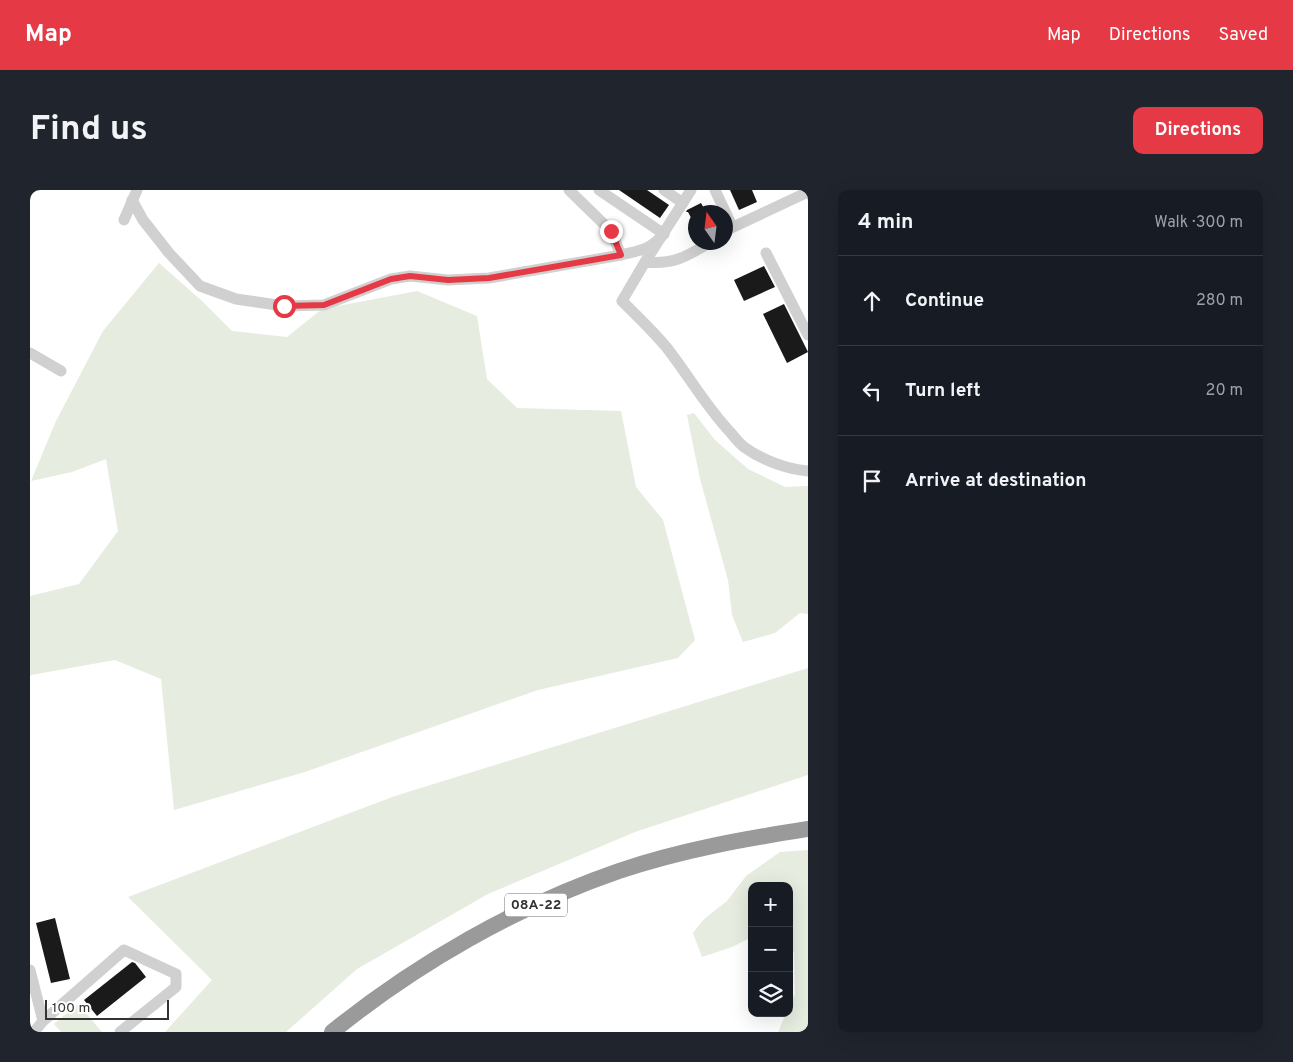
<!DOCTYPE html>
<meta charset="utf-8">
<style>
body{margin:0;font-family:Overpass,sans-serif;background:#20242c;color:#f1f3f6}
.controls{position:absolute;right:15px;bottom:15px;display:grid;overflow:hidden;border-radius:10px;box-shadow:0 5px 20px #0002}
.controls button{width:45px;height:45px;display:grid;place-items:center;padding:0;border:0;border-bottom:1px solid #363941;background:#171b24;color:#f1f3f6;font:25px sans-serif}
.compass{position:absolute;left:658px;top:15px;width:45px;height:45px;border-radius:50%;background:#171b24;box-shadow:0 5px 20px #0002;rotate:346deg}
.scale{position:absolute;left:15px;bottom:12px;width:124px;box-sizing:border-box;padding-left:5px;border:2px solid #333;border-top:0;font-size:14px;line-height:18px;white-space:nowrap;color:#333;-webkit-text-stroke:4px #fff;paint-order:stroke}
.stop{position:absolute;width:15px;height:15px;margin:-11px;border:4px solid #e63946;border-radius:50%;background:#fff}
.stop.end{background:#e63946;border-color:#fff;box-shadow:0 1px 5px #0008}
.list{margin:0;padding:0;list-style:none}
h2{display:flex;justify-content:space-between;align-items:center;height:65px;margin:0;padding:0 20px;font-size:21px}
h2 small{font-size:16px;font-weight:400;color:#9ea1a6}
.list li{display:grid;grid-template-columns:32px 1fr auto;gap:15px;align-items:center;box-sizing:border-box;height:90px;padding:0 20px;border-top:1px solid #363941}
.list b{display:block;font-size:19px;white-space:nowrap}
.list em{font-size:16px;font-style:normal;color:#9ea1a6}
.icon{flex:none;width:28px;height:28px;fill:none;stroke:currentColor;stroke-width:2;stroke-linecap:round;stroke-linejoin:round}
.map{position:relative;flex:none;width:778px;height:842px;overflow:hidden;border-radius:10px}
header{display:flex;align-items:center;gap:30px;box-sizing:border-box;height:70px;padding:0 25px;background:#e63946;color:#fff}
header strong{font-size:24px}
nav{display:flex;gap:28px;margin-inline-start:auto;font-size:18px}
.intro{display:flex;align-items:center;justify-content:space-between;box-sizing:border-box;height:120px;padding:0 30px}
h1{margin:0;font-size:35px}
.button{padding:12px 22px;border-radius:10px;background:#e63946;color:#fff;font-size:18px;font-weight:700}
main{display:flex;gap:30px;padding:0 30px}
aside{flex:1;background:#171b24;border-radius:10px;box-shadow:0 5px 20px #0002}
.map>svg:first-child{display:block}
.green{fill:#e6ecdf}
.building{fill:#1a1a1a}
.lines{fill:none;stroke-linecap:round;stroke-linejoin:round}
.minor{stroke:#d0d0d0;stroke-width:11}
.highway{stroke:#9a9a9a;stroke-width:16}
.route{stroke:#e63946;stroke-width:6}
.labels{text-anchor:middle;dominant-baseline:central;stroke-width:5;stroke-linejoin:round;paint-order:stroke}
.shield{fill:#fff;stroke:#707070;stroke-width:1}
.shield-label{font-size:14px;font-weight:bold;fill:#333}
</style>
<header>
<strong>Map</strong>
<nav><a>Map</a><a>Directions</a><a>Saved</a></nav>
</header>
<div class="intro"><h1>Find us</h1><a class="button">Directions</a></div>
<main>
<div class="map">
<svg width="778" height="842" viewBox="0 0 778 842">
<rect width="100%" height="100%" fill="#fff"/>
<g class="green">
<polygon points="129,73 173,112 202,141 257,147 292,119 387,101 447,126 457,189 487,218 591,221 606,297 633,330 665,450 648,468 508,500 275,582 144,620 131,489 85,470 1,485 0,487 0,406 49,394 88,341 76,269 42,282 1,291 26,231 73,141"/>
<polygon points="664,223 685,250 718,279 755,297 778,296 778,424 770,423 745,443 713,452 702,425 698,390 670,289 657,225"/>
<polygon points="778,478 778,585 605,642 458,704 327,779 256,842 135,842 182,790 98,707 365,606"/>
<polygon points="778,660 778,842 748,842 756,823 759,823 759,816 765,804 764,762 759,758 759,696 722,696 722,747 702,757 672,767 663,743 674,729 697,711 716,686 750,662"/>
<polygon points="48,814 72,842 31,842 24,834"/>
</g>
<g class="building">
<polygon points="589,0 617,0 639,15 630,28"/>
<polygon points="700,0 722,0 727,12 709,20"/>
<polygon points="671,13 676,22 666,22 666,37 658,22 656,22 657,20"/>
<polygon points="734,76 745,97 714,111 704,90"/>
<polygon points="754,114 778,162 757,173 733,124"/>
<polygon points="25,728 40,789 21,793 6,733"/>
<polygon points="102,772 105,773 116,787 67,826 54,810"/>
</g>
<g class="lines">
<g class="minor">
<polyline points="539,0 581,41 591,65"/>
<polyline points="569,0 634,44"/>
<polyline points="634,0 653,13"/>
<path d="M661,0L615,72L592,111C607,126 623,141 637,158C659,186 676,217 701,243C705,248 709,253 714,257C732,270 756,279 778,281"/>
<polyline points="685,0 700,32 699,39 697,42"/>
<path d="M102,10L113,30L139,63L170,96L206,109L254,116L294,115L361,89L380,86L418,90L459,88L591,65C612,60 619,60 634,44"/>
<polyline points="94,30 107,0"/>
<polyline points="699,39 778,2"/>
<polyline points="736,63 778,145"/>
<path d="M615,72C644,75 657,66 681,52"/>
<polyline points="0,163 31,181"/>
<polyline points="0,780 13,831"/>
<polyline points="4,842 13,831 94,760 146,784 146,797 90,842"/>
</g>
<path class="highway" d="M302,842C386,774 487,716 589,681C651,660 714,649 778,639"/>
</g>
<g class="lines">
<polyline class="route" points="254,116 294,115 361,89 380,86 418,90 459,88 591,65 581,41"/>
</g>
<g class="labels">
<rect class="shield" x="475" y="703.5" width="62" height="23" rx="4"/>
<g class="shield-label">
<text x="506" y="715">08А-22</text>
</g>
</g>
</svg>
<div class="controls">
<button>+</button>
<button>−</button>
<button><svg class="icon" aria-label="layers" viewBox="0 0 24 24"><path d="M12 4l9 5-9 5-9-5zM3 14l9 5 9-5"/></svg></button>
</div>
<svg class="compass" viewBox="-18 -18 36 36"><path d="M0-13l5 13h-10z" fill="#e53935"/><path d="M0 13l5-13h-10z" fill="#9ea1a6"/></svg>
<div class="scale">100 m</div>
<div class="stop" style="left:254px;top:116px"></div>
<div class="stop end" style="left:581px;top:41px"></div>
</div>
<aside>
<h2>4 min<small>Walk · 300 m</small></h2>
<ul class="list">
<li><svg class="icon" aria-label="ahead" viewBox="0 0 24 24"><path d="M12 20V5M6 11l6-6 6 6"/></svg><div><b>Continue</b></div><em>280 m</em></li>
<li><svg class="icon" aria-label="left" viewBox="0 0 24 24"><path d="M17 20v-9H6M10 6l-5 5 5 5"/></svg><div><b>Turn left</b></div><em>20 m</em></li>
<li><svg class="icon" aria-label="arrive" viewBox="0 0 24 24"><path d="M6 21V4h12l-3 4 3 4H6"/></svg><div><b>Arrive at destination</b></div></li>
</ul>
</aside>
</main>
